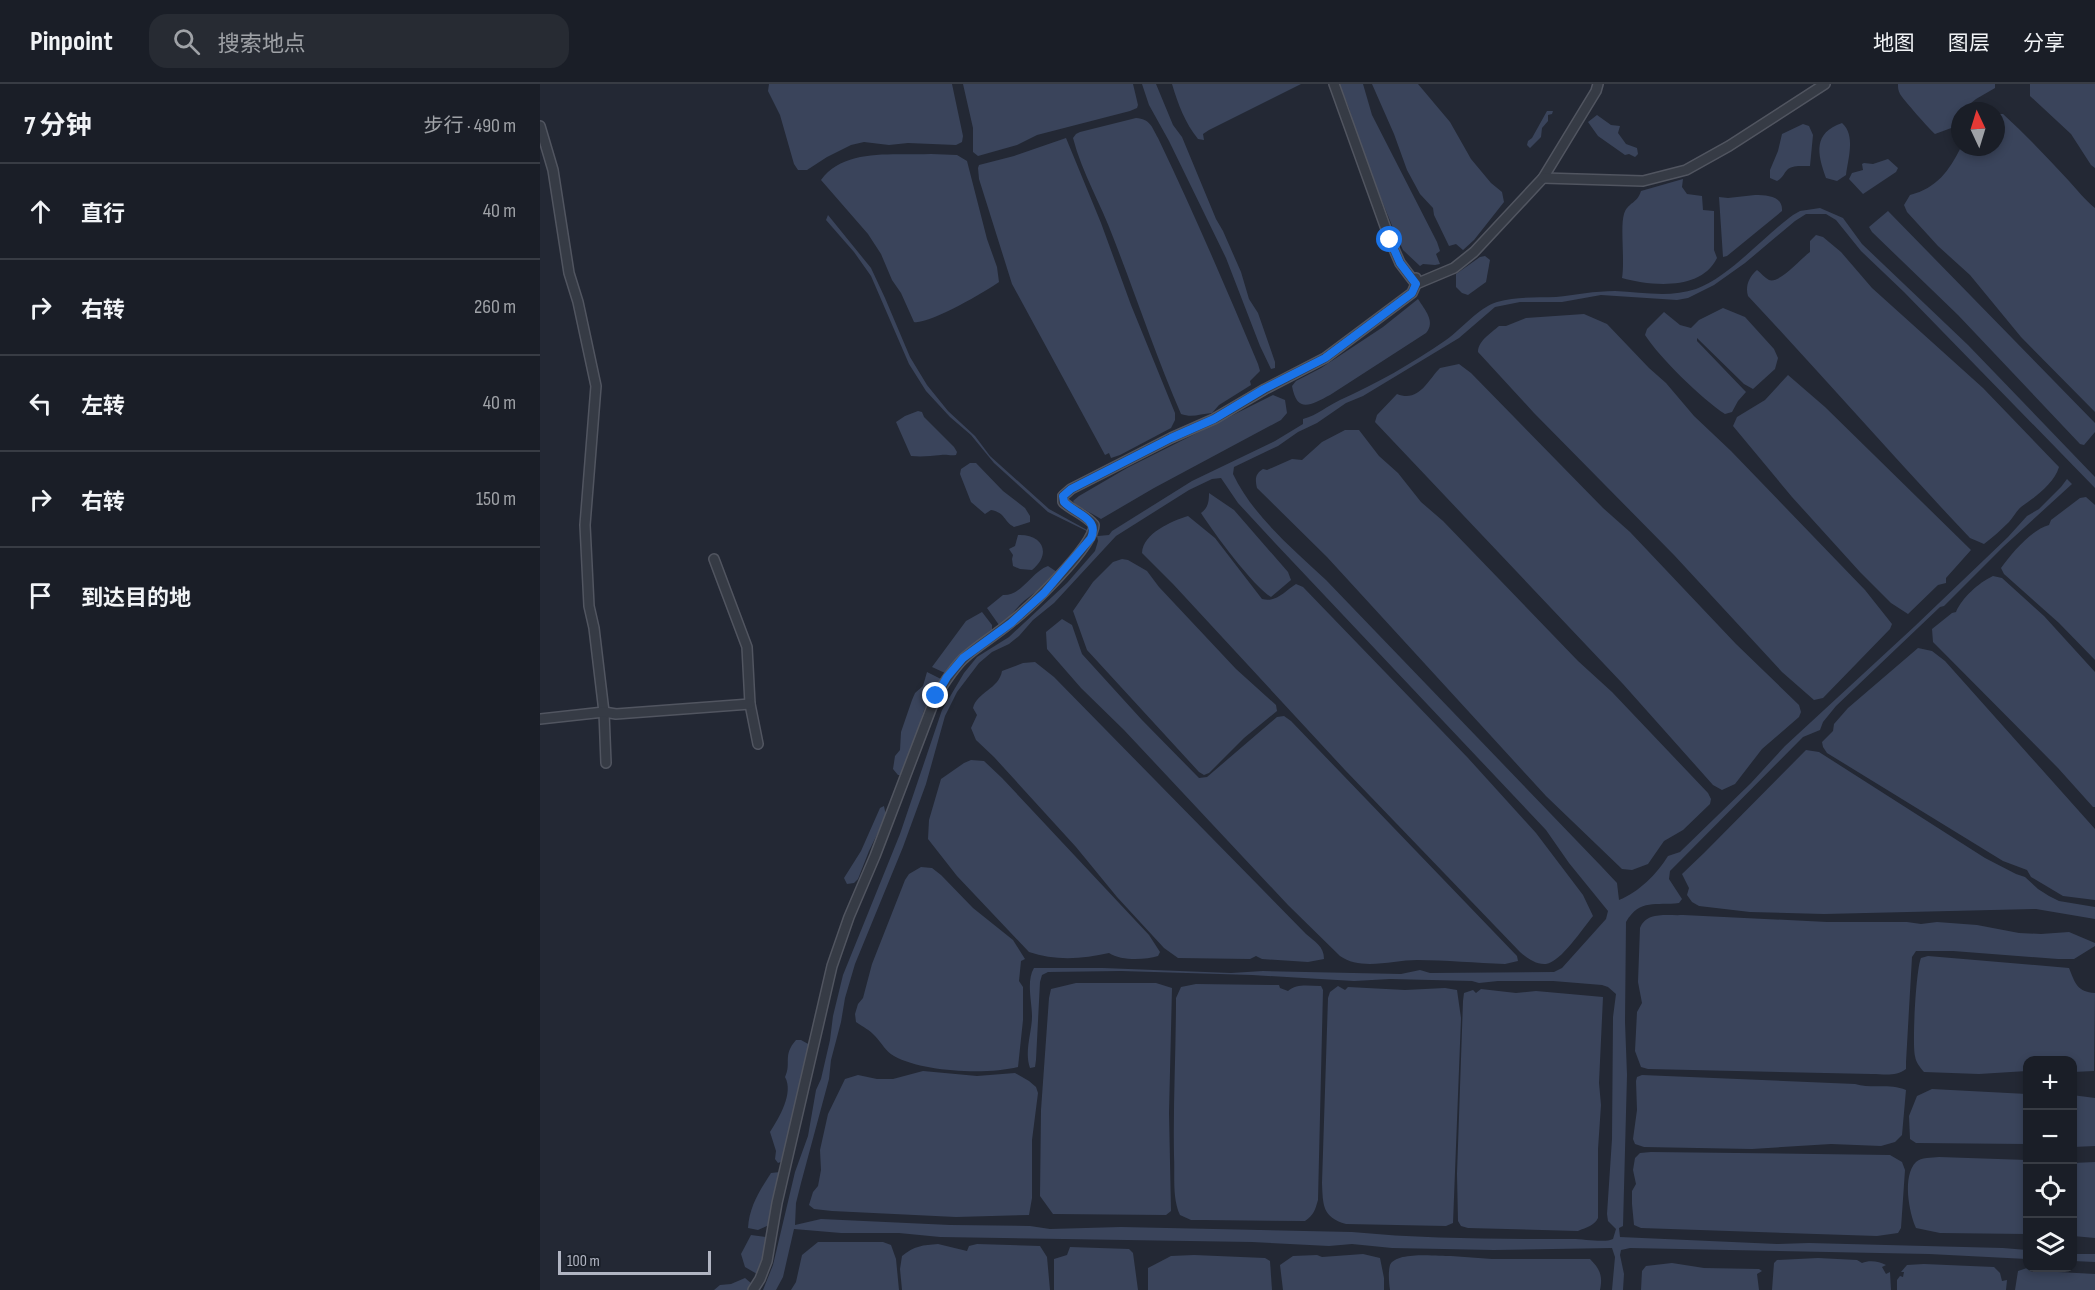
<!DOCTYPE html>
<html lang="zh">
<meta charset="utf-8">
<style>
body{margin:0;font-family:"Sofia Sans Condensed","Noto Sans SC",sans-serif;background:#272b33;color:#f1f3f6}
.controls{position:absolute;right:18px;bottom:18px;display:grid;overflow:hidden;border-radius:12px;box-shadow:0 3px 9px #0003}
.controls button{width:54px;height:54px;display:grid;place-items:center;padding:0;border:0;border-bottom:2px solid #383c44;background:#1a1e27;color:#f1f3f6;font:30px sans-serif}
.compass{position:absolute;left:1411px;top:18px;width:54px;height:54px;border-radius:50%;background:#1a1e27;box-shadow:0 3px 9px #0003;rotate:356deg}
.scale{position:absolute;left:18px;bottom:15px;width:153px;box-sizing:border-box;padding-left:6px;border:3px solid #b1b5c2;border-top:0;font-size:16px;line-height:21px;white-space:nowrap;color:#b1b5c2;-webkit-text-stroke:4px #1b202a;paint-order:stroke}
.stop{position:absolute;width:18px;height:18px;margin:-14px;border:4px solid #1a73e8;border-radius:50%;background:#fff}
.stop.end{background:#1a73e8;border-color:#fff;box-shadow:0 2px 6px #0008}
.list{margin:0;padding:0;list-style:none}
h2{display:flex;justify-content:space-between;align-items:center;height:78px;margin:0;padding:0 24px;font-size:26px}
h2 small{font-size:20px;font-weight:400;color:#9fa2a7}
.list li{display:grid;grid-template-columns:39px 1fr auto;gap:18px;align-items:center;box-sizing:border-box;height:96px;padding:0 24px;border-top:2px solid #383c44}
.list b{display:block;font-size:22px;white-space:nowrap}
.list em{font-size:20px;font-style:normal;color:#9fa2a7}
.icon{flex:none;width:33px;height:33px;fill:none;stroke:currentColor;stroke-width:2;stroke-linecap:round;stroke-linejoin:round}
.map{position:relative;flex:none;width:1555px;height:1206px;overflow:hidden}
header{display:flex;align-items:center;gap:36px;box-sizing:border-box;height:84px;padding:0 30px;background:#1a1e27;border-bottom:2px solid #383c44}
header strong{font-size:28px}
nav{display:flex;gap:33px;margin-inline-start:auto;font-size:21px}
.search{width:420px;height:54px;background:#272b33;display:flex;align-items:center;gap:15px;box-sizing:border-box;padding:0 21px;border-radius:18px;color:#9fa2a7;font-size:22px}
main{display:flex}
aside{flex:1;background:#1a1e27}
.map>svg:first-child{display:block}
.water{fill:#3a445b;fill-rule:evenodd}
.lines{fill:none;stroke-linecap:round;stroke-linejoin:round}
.minor-casing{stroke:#515560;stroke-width:12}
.minor{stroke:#363b45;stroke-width:9}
.route{stroke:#1a73e8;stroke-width:8}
</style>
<header>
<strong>Pinpoint</strong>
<div class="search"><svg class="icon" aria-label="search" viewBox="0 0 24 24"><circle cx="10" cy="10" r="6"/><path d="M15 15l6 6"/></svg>搜索地点</div>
<nav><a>地图</a><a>图层</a><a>分享</a></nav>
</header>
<main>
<aside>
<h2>7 分钟<small>步行 · 490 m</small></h2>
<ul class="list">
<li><svg class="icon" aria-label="ahead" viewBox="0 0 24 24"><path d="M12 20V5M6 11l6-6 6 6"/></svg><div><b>直行</b></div><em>40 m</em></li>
<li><svg class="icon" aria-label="right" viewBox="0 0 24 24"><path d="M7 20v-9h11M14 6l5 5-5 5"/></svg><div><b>右转</b></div><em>260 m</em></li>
<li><svg class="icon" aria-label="left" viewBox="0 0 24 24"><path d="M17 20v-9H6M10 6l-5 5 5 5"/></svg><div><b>左转</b></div><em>40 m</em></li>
<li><svg class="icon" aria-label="right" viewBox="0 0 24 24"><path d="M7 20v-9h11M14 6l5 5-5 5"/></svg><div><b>右转</b></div><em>150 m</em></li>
<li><svg class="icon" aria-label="arrive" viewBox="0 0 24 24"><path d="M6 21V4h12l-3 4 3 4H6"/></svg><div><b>到达目的地</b></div></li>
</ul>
</aside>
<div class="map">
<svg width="1555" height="1206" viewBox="0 0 1555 1206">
<rect width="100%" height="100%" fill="#232834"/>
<g class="water">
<polygon points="229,0 412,0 423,52 422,58 416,61 368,59 349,61 324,58 311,61 287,73 267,86 258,86 254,80 240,31 228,7"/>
<polygon points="423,0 593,0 598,21 597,24 590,27 497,51 477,61 438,72 433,68 433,44"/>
<polygon points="602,0 616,0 633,41 642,53 676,135 683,147 701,188 709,215 718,229 735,278 735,284 731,285 720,262 686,174 629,57 609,21"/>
<path d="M632,0H761L669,46L663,50L664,56L658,55C645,39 638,20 632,0Z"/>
<polygon points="799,0 823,0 832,31 897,158 900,167 896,170 900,180 895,181 883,180 880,182 863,166 855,149 821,65 809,24"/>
<polygon points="832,0 878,0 910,38 931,75 951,99 962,108 964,118 934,156 923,166 916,160 909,162 894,131 893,124 880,110 867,86 854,50"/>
<path d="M1358,0H1455V4L1436,15L1431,19L1427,27H1420V37L1414,43L1395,50C1391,47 1362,14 1360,10C1358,6 1358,4 1358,0Z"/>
<polygon points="1490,0 1555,0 1555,84 1551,81 1531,50 1490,12"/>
<polygon points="1013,27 1012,30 1008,31 1008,37 1002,44 1001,53 990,64 987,61 988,57 992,54 1007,27"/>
<path d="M1456,30H1463C1486,51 1508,74 1529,97C1538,107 1545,116 1555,124V328L1481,253L1430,191L1398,162L1367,128L1364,121L1370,111C1397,104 1409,87 1421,63H1456Z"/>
<polygon points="1057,31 1071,41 1080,42 1078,49 1086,60 1097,64 1098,70 1095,73 1089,70 1085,71 1058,52 1048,38"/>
<path d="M596,34C610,35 612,43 618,54C654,129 686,204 718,280L720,287L710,297L711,301L679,321L672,329C660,330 652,334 641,330C616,272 596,212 573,153C561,120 542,89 533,54L536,50L540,48Z"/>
<path d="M1302,39C1316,51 1308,75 1306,91L1297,97L1286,94C1277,69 1273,49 1302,39Z"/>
<path d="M1263,40L1269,42L1273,51L1270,82C1263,82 1253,81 1248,85C1243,90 1243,94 1237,97L1230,94V86L1238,67L1242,50Z"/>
<polygon points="526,54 561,139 591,221 635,329 635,336 631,344 580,371 571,374 569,369 565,371 472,200 439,95 438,84 439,81 474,72"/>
<path d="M391,70L417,71L427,77L447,155L457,183L459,198C445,208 388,241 374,238L361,209L352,196L341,170L328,150L281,96C305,63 355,72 391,70Z"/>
<polygon points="1348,75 1358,84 1356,88 1323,110 1309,95 1312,89 1323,86 1322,80 1324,79 1333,80"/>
<path d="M1143,95L1142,103L1147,110L1162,112L1163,126L1174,127V166L1177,174C1161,207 1111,202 1082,194C1085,176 1080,143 1084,130C1088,118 1097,120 1101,107Z"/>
<path d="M1215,111C1227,111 1243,112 1242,127L1187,172L1183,173L1179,113L1188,114Z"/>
<path d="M1280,124L1303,134L1322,160L1428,261L1555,393V404L1364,208L1321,167L1296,136L1286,130H1266L1255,137L1205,179L1174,201L1148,214L1137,216L1061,211L1022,218H980L955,223L919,254L823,312L806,319L777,339L758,348L738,362L694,383L693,390C713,432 753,465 786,496L1061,782L1077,799L1079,816C1099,808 1117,790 1128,772L1140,768L1211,699L1245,662L1375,542L1468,453L1487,432L1499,425L1521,403L1527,395L1532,400L1463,463L1404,522L1400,523L1296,622L1283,638L1280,646L1263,653L1130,787L1129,795L1142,815L1139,819C1116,822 1100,814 1086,838L1085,938L1087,991L1083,1142L1079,1144L1080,1153L1237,1160L1269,1159L1463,1164L1487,1166V1175L1389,1170L1090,1164L1081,1166L1080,1171L1084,1190L1083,1206H1072L1075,1173L1072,1164L954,1166L852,1164L812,1160L789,1162L712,1158L400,1153L359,1149H301L254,1145L243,1193L236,1206H223L233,1181L255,1088L268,1052L276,1006L281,995L290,956L293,932L303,891L360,750L402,626L424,589L437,573L469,553L527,499L555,467L558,457L557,452L508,428L454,379L431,351L410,333L386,307L369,280L331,192L314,168L286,136L288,131L331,184L345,214L370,273L387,301L408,327L435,352L450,372L509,425L558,452L569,451L572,447L652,397L735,357L763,340V335C778,331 787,322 800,316C836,300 873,279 906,256C923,244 938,224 957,218C977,212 996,214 1016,213C1035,211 1055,207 1075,207C1102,208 1129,214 1156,205C1189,193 1224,152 1253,131L1260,127ZM681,394L698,419L735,459L1006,746L1029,779L1068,827L1066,835L1022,884L1014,888L890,889L880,886L861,890L723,887L691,889L563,884H494C486,897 492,918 492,932C492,949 484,967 490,984L495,983L496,976L500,898L502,891L508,888L581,887L712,891L814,897L850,895L932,897L939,899L958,897H1013L1062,901L1068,903L1076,910L1073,933L1072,1055L1067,1130L1068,1137L1076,1145L1073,1155C1066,1159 1043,1155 1033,1155C959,1155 885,1155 812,1148L581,1143L510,1145L490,1142L410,1141L281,1135L255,1141L256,1119L261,1099L289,995L291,976L301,938L305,914L315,880L363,763L386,700L405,632L417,608L439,579L452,568L469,560L479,552L493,536L514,519L576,452L649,406L672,395Z"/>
<polygon points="1348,127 1555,339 1555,348 1544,361 1540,360 1418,231 1332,148 1329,143"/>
<path d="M1276,151L1283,153L1301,168L1332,204L1443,304L1519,383C1514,400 1494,414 1481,423C1476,427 1473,434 1469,438C1461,446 1453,453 1444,460L1430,454C1355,375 1283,292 1208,212C1205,202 1209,193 1217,186C1221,189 1225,194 1229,196C1240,200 1261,174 1270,168V157Z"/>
<polygon points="945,172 950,176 946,198 928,211 922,209 916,203 916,190 940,173"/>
<path d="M878,215C885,226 896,238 886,249L790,311C771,321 757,330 752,302L756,297L781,284L843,243Z"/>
<path d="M1183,224L1205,233L1234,265L1238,274L1235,285L1213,305L1204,300L1157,254V257L1206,308L1198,317L1192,328L1185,330C1162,315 1119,273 1105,251L1107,245L1124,228L1140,241L1151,244L1159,236Z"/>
<path d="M1044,230L1067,240L1109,284L1126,299L1154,332L1191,367L1325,506L1352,540L1350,545L1283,614L1274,616L1242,588L1134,471L994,329L938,268C938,257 951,249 959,242H966L986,234Z"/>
<path d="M919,280L931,289L1063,424L1090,448L1196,560L1259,621L1261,628L1259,633L1222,665L1195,700L1182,706L1173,701L1083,600L835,338L837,331L857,310C879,319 888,296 900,284Z"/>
<polygon points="1248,291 1285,323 1431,466 1406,494 1406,499 1398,501 1368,530 1351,519 1320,488 1252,413 1193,342 1197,333 1225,316"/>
<polygon points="733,311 745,316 747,329 741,336 614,404 561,435 535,420 533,417 539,412 587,384"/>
<path d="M378,327L382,328L384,333L414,363L417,368L416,371C410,372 406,370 401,371C390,372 382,373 371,372L356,338L365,332Z"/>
<path d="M805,346H819L839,372L858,389L881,418L903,437L1038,577L1072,608L1168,709L1171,715L1170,720L1143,746L1124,757L1108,780L1092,786L1082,785L1006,712L787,473L717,404C715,395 715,390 723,385L727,386L752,375L762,376L782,358Z"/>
<path d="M430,379H436L463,407L485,424L490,432V438L474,443C463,437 466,429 451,426L445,430L431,418L420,390L421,385Z"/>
<path d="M669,409L694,426L748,488L751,496L731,513C713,502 673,448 661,429C668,424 669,418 669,409Z"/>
<path d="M1546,413L1555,421V576L1519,539L1464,490L1461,484C1472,469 1491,446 1509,441L1511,436L1540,414Z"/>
<path d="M648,432L675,454L722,515C736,519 745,507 756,500L763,503L928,674L996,749L1043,811L1053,832C1043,844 1021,878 1006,880C996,881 987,874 980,868L805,686L633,500L602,469C603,449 632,437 648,432Z"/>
<path d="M478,451C503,450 512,470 492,486L480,485L473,482L472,475L473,471L469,465L475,462Z"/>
<polygon points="582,475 588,476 607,487 619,503 696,585 736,621 737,627 704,654 669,689 664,691 659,688 547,566 533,527 553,498 573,478"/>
<path d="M508,482L517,488C509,501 496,507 484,517C475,525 470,534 459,541L447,524L463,511C482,512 491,488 508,482Z"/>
<path d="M1453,492L1462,494L1504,532L1555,588V723H1553L1518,684L1393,558L1392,545L1412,529L1416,528C1422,514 1438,499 1453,492Z"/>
<polygon points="442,528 452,541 452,547 427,565 405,589 392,583 426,537"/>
<path d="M522,535L532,541L542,570L602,636L659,694L667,693L737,633L744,632L751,637L977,872L978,877L965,880C936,879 906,876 877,876C853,876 821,887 800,872L748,821L584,646L541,604L507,565L506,548Z"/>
<polygon points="1378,564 1392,567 1405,577 1555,745 1555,816 1523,812 1491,793 1487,786 1463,777 1287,669 1283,663 1282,658 1293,647 1294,640 1308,624"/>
<path d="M495,578L514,593L766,850C775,858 784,862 784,875L768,878L722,875L716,872L710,875L638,874L624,864L577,813L536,763L454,673L436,656L431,644L437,631L433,624C437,608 459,605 462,587L483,579Z"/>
<polygon points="387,588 401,595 384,626 364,691 358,691 353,685 355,672 360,666 361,648 372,616 375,609 383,602"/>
<polygon points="1266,666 1279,668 1445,774 1476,790 1485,793 1498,805 1509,812 1519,817 1555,823 1555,835 1496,825 1284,830 1210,828 1159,822 1152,818 1147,811 1149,804 1142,790 1164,769"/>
<path d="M431,676L444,677L462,694L609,851L620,868L618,872C605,876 581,877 569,869C543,875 515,877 489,868L417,792L388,755L389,736L401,695L424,679Z"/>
<polygon points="344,722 346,732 329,767 318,795 314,799 307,800 304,794 321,767 340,724"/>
<path d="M381,783L392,784L401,791L433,824L473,856L485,875L481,877L479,897L483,903V936L478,983C446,991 383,988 354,972C345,967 342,959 335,952C330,946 323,943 316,938L315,930L318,920L323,914L332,880L365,796L369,790Z"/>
<path d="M1143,831L1287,838H1367L1381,840L1397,838L1437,841L1479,849L1501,850L1529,848L1555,859V862L1534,875H1518L1413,867H1376L1372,873L1366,978V985C1356,993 1343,990 1332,990L1108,985L1101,983L1095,967L1097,928L1102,919L1098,898L1100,844C1107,827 1127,832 1143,831Z"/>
<path d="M1388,872L1529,884C1535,899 1537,908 1555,909L1554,987L1533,988L1532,976H1488L1487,987L1439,990L1384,988C1380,983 1376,979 1375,972C1372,959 1376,885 1381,874Z"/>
<polygon points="536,899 616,899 632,904 629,1029 631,1127 626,1131 513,1130 500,1112 501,1026 509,914 511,905"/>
<path d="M656,900L739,901L740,904L748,907C757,899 769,902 781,902L783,906L778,1116C775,1126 774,1131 765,1137L663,1136H651L640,1131C632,1114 635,1091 634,1072C633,1019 636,967 636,914L641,903Z"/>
<path d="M798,902L805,906L808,903L865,906L905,904L917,906L921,934L913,1139L906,1142L806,1140C782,1133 783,1121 782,1099L788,914L790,908Z"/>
<path d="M941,905L976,909L996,907L1063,913L1059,999L1061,1021L1058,1065V1134C1054,1142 1047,1143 1038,1147L928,1144L921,1142L918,1137L917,1090L923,917L924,909L933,906L936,909Z"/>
<path d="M256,956H261L270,961L243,1077L238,1079L235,1075L236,1067L230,1048C239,1034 254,1009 245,993C252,979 242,972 256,956Z"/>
<polygon points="383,987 437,992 475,989 489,997 496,1003 498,1009 492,1056 492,1114 489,1131 416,1133 292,1127 274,1125 269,1121 273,1108 278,1102 281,1086 280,1066 288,1030 305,995 318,991 337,995 353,995"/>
<path d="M1102,991L1315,1000C1332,1005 1349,999 1366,1006L1362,1051L1355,1058L1341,1062L1291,1060L1212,1065L1104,1063L1095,1060L1093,1055L1097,1026L1096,997L1097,993Z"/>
<polygon points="1392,1005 1487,1010 1487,1060 1376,1059 1370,1055 1369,1032 1377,1012"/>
<polygon points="1532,1011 1555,1014 1555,1062 1533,1063"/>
<polygon points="1111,1068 1350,1071 1362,1078 1365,1086 1361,1144 1358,1149 1337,1152 1101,1144 1094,1141 1092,1120 1092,1107 1096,1100 1093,1086 1095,1074 1100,1069"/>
<path d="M1399,1073L1487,1076V1150L1400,1149L1376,1144C1369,1128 1362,1092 1376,1078C1381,1073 1392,1074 1399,1073Z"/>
<polygon points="1555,1078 1555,1154 1533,1152 1533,1079"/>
<path d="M240,1088L229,1141L218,1146L208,1144C209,1123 220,1106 231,1089Z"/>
<polygon points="211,1151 226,1153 222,1175 217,1190 205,1183 201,1170"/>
<polygon points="278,1158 343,1158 351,1161 356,1175 359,1206 251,1206 256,1198 262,1171"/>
<path d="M398,1160L427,1167L429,1162L437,1160L500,1162L507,1173L510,1206H362L360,1185L362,1172C374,1162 383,1161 398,1160Z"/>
<polygon points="530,1163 589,1165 593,1169 598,1206 514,1206 514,1175 527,1171"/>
<polygon points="823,1170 840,1174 844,1194 844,1206 743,1206 740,1181 753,1172 777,1171 782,1173"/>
<polygon points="1532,1170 1555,1170 1555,1178 1533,1177"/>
<polygon points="654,1171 725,1174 730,1177 732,1206 608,1206 608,1184 631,1172"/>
<path d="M911,1172L952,1175H1050C1060,1185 1063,1192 1060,1206H850C849,1199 848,1188 850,1181C856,1167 897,1172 911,1172Z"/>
<path d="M1278,1174L1317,1176L1322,1179C1329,1176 1339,1177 1346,1181L1342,1183L1346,1190L1350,1188L1351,1206H1232L1234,1179L1237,1176Z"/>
<polygon points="1132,1179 1164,1184 1219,1185 1222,1187 1217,1190 1219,1206 1101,1206 1102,1187 1106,1182"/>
<polygon points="1384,1180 1454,1183 1460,1189 1462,1197 1467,1196 1466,1206 1357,1206 1357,1196 1360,1192 1363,1193 1364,1188 1361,1188 1367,1181"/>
<polygon points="1487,1184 1500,1187 1555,1190 1555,1206 1475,1206 1478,1187"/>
<polygon points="205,1194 212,1200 207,1206 174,1206 180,1201 191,1200"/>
</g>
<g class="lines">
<defs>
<g id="minor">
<polyline points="794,0 850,156 860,179 876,200 914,184 934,168 1003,94 1056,7 1058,0"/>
<polyline points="0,42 13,86 29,189 38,218 56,302 45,441 49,522 54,544 64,628 66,679"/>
<polyline points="1003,94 1103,97 1146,86 1189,62 1285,0"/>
<polyline points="174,475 207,563 210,620 218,660"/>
<polyline points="0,635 64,628 76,630 210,620"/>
<path d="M213,1206L220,1195L227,1177L237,1119L292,882L309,833L335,772L396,612C404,599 412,586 423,575C438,561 456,551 471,538C489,524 554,462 554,441C546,431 533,427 523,418V412L531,405L631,354L674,335L725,305L785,274L872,209L876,200V194"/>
</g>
</defs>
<use href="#minor" class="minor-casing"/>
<use href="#minor" class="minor"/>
</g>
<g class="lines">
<path class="route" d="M396,612L407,593L423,574L471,539L504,509L551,454C560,434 535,430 524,418L523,412L531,405L631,354L674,335L724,305L785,274L872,209L876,200L860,179L850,156"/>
</g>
</svg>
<div class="controls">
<button>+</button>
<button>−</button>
<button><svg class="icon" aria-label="locate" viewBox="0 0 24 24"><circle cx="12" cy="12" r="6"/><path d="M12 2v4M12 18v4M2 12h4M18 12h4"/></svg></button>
<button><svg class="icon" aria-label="layers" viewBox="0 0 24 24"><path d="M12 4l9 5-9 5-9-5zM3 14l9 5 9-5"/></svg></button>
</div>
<svg class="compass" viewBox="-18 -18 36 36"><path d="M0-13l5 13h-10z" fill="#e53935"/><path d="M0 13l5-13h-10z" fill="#9fa2a7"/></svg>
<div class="scale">100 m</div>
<div class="stop" style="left:850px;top:156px"></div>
<div class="stop end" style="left:396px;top:612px"></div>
</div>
</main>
